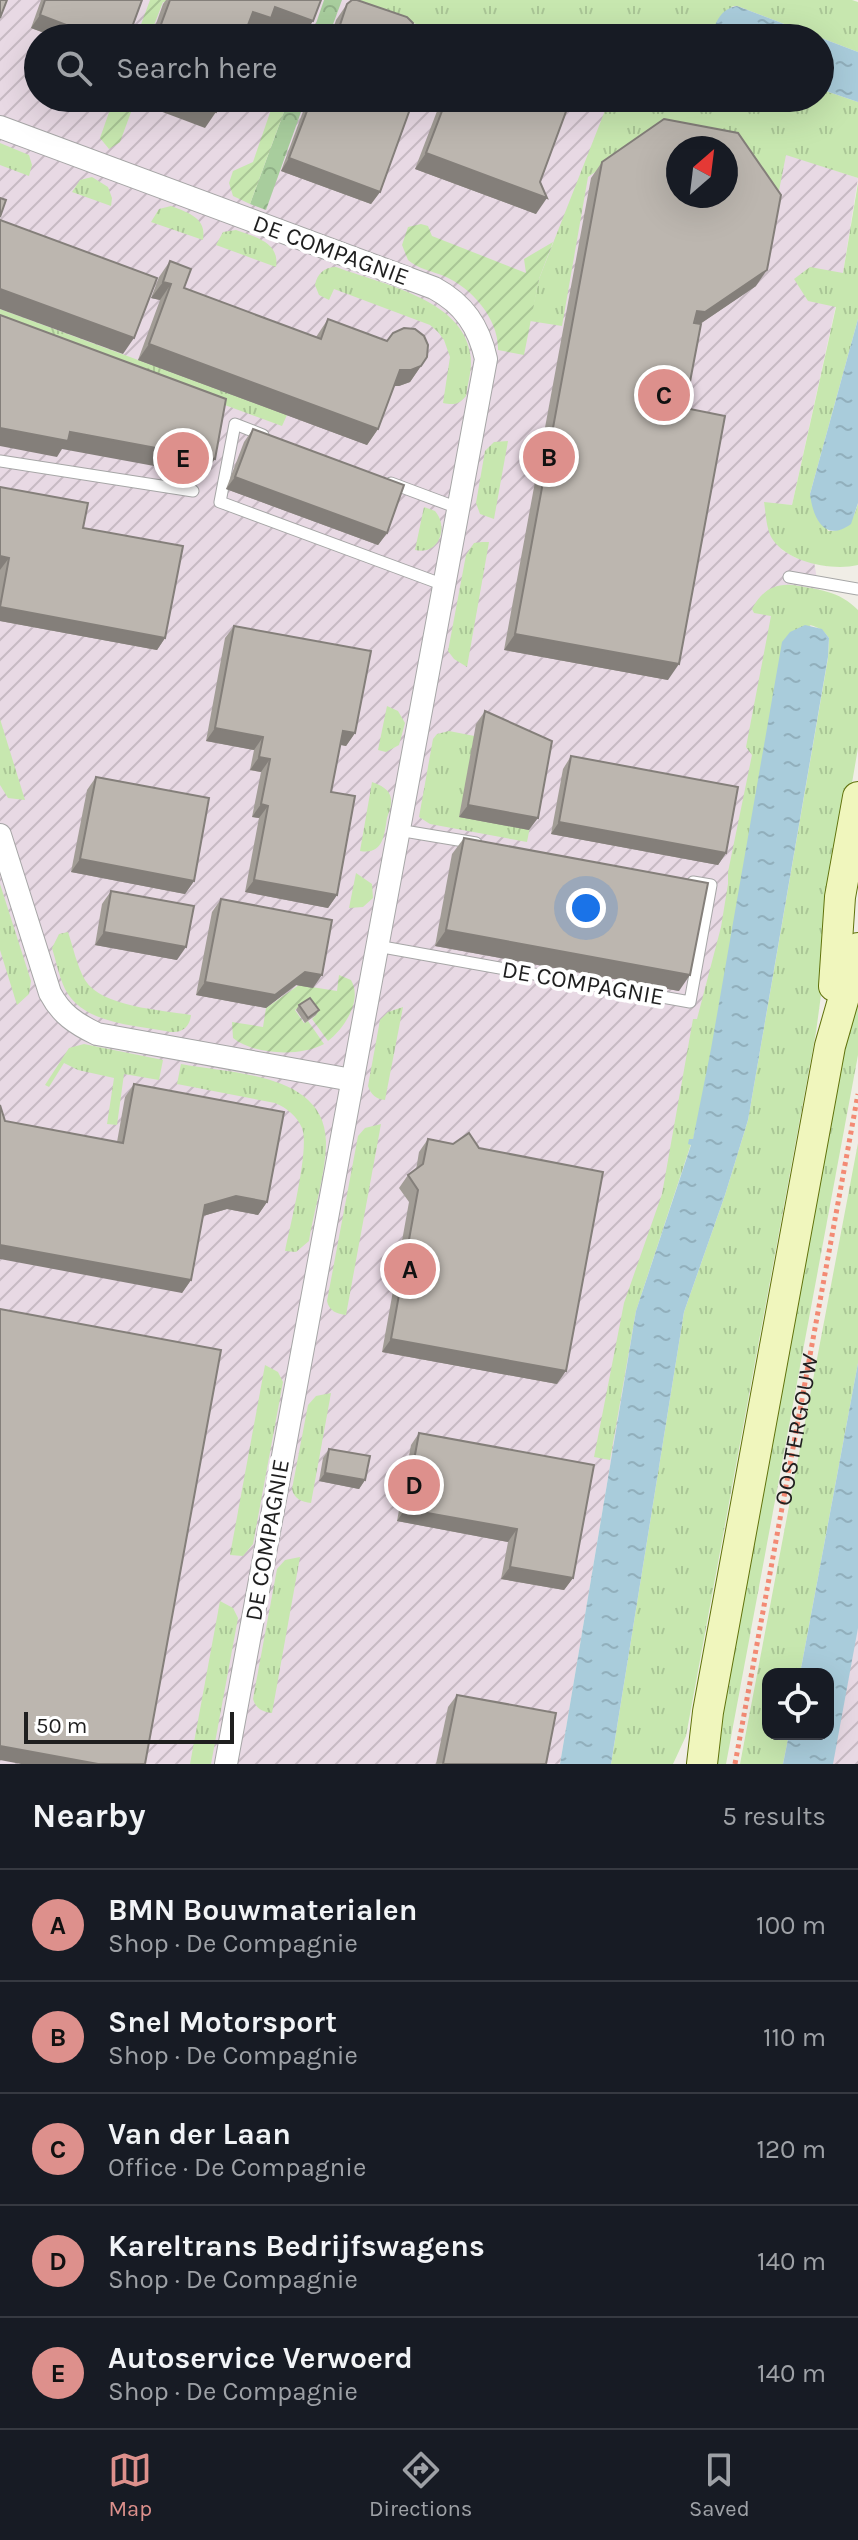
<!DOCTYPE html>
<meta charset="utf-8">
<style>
body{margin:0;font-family:Karla,sans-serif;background:#242831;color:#f1f3f6}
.controls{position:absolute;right:24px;bottom:24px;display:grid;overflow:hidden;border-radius:16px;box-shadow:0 8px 32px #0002}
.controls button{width:72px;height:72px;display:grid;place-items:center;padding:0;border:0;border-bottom:2px solid #363941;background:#171b24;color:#f1f3f6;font:40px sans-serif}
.compass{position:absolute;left:666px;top:136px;width:72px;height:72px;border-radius:50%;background:#171b24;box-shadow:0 8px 32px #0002;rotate:28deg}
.scale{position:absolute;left:24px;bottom:20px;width:210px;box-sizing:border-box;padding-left:8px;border:4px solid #1f1f1f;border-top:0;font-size:22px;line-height:28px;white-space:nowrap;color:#1f1f1f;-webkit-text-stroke:6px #fff;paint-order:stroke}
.you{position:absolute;left:586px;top:908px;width:28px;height:28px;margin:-20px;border:6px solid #fff;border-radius:50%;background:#1a73e8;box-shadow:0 0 0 12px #1a73e833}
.badge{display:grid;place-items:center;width:52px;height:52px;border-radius:50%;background:#dd908c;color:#111;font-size:26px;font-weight:700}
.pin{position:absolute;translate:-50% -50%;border:4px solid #fff;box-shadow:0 2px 8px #0006}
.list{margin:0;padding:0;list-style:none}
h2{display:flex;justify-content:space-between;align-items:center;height:104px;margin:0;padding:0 32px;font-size:34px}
h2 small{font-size:26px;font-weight:400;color:#9ea1a6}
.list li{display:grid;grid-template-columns:52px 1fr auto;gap:24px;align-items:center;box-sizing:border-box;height:112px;padding:0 32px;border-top:2px solid #363941}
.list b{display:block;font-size:30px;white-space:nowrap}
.list p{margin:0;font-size:26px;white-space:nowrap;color:#9ea1a6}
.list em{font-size:26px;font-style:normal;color:#9ea1a6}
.icon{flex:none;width:44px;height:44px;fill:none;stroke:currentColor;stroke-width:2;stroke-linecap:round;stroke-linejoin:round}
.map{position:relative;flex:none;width:858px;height:1764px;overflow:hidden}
.search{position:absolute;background:#171b24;box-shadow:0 8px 32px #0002;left:24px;right:24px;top:24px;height:88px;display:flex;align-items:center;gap:20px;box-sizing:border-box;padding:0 28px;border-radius:44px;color:#9ea1a6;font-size:30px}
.sheet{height:664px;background:#171b24}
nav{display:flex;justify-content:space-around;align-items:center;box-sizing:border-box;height:112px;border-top:2px solid #363941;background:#171b24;font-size:22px;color:#9ea1a6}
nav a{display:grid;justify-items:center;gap:4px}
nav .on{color:#dd908c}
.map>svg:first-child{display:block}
.industrial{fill:url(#industrial-furrows);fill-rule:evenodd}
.grass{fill:url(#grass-tufts)}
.forest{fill:url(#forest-crowns)}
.garden{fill:url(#garden-furrows)}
.water{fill:url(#water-ripples)}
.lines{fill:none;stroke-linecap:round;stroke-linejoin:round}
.service-casing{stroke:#a6a6a6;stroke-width:13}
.minor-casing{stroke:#a6a6a6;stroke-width:24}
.secondary-casing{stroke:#60720b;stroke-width:32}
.path{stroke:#f38a74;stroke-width:5;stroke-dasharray:4 4;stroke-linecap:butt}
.service{stroke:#fff;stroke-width:11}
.minor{stroke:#fff;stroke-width:22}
.secondary{stroke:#f0f6bd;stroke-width:30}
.wall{fill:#a29d96}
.shaded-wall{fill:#847f7a}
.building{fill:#bcb6af;stroke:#847f7a;stroke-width:2;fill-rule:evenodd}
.labels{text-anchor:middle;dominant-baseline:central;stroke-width:8;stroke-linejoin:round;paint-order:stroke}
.street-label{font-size:24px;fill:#1f1f1f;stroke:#fff}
</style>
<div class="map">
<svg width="858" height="1764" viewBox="0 0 858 1764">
<defs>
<pattern id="industrial-furrows" width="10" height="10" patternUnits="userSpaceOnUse" patternTransform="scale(2)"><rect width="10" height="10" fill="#e8d9e4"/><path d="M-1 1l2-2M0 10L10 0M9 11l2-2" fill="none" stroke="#c7bac3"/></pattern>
<pattern id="grass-tufts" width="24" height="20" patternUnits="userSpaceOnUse" patternTransform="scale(2)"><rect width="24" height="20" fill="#c7e7af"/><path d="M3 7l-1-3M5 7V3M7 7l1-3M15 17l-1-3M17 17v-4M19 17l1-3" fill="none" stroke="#aac696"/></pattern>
<pattern id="forest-crowns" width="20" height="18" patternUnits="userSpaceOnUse" patternTransform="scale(2)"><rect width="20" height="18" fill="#a8cd9d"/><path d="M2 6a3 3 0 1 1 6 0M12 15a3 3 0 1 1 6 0" fill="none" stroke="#90b087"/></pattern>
<pattern id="garden-furrows" width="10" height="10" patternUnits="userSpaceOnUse" patternTransform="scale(2)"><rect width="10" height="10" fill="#c7e7af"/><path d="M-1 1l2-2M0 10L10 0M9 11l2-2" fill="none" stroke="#aac696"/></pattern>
<pattern id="water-ripples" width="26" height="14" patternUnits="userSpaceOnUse" patternTransform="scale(2)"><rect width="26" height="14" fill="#a9ccdb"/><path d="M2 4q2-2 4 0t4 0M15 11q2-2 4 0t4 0" fill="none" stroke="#91afbc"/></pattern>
</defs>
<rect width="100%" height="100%" fill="#f0ede6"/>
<g class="industrial">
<path d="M0,0H355L452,38H38V98H605L609,99L606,108L786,154L858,178L843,273L792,505L764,503L782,550L796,558L814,562L819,590L711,1049L636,1311L560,1764H0ZM678,148H726V196H678Z"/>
<polygon points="858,1551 858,1764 820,1764 828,1734"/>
</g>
<g class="grass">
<polygon points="355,0 852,0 858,2 858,52 737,6 733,6 713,31 713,38 452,38"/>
<polygon points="820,89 858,102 858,178 786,155 775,211 728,146 652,133 588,177 562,326 530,321 539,279 606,108 609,100 605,98 820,98"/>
<polygon points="0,143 29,155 32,165 29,176 0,165"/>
<polygon points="92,177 108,187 112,198 111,206 72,192 80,180"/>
<path d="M858,183V319L810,494L828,531C846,532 854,520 858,503V565C833,571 789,563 773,540C766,530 766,514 764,502L792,505L836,307L808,301L794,279L810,267L843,273Z"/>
<path d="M171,206C189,213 207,218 203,240L151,222L159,209Z"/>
<path d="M236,230C255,237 280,242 276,267L216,245L223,232Z"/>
<path d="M336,267C381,284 462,299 470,353C473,367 468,382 466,396C459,405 453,405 443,403L450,357L444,340L438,332L430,325L334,289L329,300L319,295L315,285C317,274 324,267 336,267Z"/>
<polygon points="0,309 287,415 282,426 0,322"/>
<polygon points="508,441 494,519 480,514 476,503 485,451 494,442"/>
<path d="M424,507L435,511C449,527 439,556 415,550Z"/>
<polygon points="482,542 489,542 467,667 454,659 448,651 466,555 474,543"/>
<path d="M793,585C817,589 840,591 858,610V748L841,847L816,1032L686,1736L673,1764H611L684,1312L725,1195L748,1120L828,658L829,638C823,630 820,628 810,625L693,1140L690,1139L691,1144L636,1311L610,1460L594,1457L624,1303L662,1194L693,1019H697L721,927L728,884V872L752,755L746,747L771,616L754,613L752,609C761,592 773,583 793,585Z"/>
<polygon points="387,706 398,711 405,723 399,745 386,752 378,750"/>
<polygon points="0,719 25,800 8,798 0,785"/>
<polygon points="449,731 545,750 527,842 430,824 419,817 433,739 437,734"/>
<path d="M372,782C380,785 390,789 391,799C392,804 389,812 387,818C384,836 383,855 360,851Z"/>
<polygon points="356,873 372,884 373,898 363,907 349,908"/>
<polygon points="0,884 31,981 29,994 17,1005 0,950"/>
<path d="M68,932C73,947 77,966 85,980C101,1007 162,1010 191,1015C190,1026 183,1033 171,1032C136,1025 84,1025 65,989C59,976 56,961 52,948L59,934Z"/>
<polygon points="858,988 858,1055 726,1764 710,1764 841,1059"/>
<path d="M403,1007L385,1100C376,1099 371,1095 368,1086L380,1020L388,1012Z"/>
<polygon points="84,1044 163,1060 159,1080 124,1074 117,1125 107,1124 114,1078 78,1070 64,1063 49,1087 45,1085 69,1048"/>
<path d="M181,1064C231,1074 325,1072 326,1142C326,1172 314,1210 309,1241L296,1252L285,1251C290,1226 310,1148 302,1128C297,1116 287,1108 275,1103L177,1084Z"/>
<path d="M381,1124L346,1315C337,1314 329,1311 327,1301L358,1136L365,1128Z"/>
<polygon points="858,1143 858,1363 800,1674 768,1674 768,1734 789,1734 783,1764 740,1764"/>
<polygon points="265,1365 278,1372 283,1382 253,1544 243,1556 230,1555"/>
<path d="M331,1393L311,1503C302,1502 294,1499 292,1489L308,1405L316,1396Z"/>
<path d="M300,1557L272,1713C263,1712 256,1709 253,1699L277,1569L285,1560Z"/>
<polygon points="220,1601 233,1608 238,1618 211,1764 190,1764"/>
</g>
<g class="forest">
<polygon points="324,0 342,0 328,38 311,38"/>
<polygon points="289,98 306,98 266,210 250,204"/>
</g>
<g class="garden">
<polygon points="150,0 187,0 185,10 163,2 149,38 136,38"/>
<polygon points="114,98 127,98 126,101 134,104 120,142 109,149 100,138"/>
<polygon points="275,98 289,98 250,204 233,196 229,183 233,171 253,162"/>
<path d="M421,224L428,226L432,236L526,273L524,259L553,242L539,279L524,355L498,350C499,319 472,288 444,276C432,271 418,269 408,260L402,245L408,227Z"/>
<path d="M339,975L351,980C363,1000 344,1029 328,1041L312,1019L317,1014L307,1002L295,1010L304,1023L308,1021L324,1044C300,1057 254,1055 233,1038L232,1022L263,1027L266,1008L299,985L337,991Z"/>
</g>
<g class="water">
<path d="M737,6L858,52V102L820,89V38H713C713,23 722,8 737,6Z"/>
<path d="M858,319V503L851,524C825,543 813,519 810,494Z"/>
<polygon points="805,625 822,629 829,638 828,657 748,1120 725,1195 684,1312 611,1764 560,1764 636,1311 691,1145 688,1144 689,1139 693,1139 711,1049 782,642 790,632"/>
<polygon points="858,1363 858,1628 833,1764 783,1764 789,1734 828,1734 828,1674 800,1674"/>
</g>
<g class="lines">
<defs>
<g id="service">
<polyline points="263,435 235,424 220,502 444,585"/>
<polyline points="0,461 193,491"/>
<polyline points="391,483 458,508"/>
<polyline points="789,577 858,589"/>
<polyline points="398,830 476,843"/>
<polyline points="377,946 690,1002 711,885 693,882"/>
</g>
<g id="minor">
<path d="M0,127L434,288C464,304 479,327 486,359L226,1764"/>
<path d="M0,835L50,993C61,1014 76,1024 97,1034L352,1080"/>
</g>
<g id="secondary">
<polyline points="834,986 840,897 858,797"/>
<polyline points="702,1764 708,1712 830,1046 858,948"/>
</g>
</defs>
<use href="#service" class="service-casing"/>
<use href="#minor" class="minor-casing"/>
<use href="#secondary" class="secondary-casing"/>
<path class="path" id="s1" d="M735,1764L858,1094"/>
<use href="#service" class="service"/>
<use href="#minor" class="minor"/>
<use href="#secondary" class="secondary"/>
</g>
<g class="wall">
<polygon points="41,0 142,0 128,38 58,38 31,28"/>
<polygon points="166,0 321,0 313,21 302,37 267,24 259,34 246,30 243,38 151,38 163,4"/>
<polygon points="347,4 408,38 330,38 336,20"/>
<polygon points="308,98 414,98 380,192 371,204 281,171"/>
<polygon points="442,98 571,98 540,182 536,214 415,169"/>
<polygon points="602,162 756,286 700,324 685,408 668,680 504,650 591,178"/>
<polygon points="170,261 184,288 316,337 328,319 427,357 410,382 399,386 394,386 378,429 367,445 138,360 160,300 151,298 159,277"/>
<polygon points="253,429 387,533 378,545 226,489 244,442"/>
<polygon points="0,487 83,528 165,638 157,650 0,621"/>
<polygon points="234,626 355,733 346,746 340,745 331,792 337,895 328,908 245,892 259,818 252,817 261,772 250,770 254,750 206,741 225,638"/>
<polygon points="485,711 529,830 459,817 476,724"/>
<polygon points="571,756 726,853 718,865 551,834 563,769"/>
<polygon points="96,777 194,881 185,894 71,872 87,790"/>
<polygon points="464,838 679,991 435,946 452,854"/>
<polygon points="111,891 177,960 95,945 102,904"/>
<polygon points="221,899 313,988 296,985 266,1008 196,995 212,912"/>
<polygon points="299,1005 319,1010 316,1015 305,1023 296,1010"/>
<polygon points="134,1084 267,1202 258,1215 227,1209 203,1216 191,1280 182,1293 5,1121 117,1142 125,1097"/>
<polygon points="428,1139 557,1384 382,1352 409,1202 399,1188 408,1175 416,1170 419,1152"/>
<polygon points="419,1433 573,1578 564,1590 501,1579 508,1542 397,1521 411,1445"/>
<polygon points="329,1449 365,1480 359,1489 319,1481 323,1458"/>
<polygon points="457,1695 546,1764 436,1764 448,1707"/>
</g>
<g class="shaded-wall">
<polygon points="275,7 313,21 302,37 267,24 259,34 242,28 253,12"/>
<polygon points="40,15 95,36 94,38 58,38 31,28"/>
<polygon points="129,98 179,98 216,112 205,128 128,99"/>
<polygon points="426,153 547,198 536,214 415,169"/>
<polygon points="289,158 380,192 371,204 281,171"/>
<polygon points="767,270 756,286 694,328 697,311"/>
<polygon points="163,282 171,284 160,300 151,298"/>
<polygon points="0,289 134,338 123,354 0,309"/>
<polygon points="149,344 378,429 367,445 138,360"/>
<polygon points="421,366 410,382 399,386 389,386 400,370"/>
<polygon points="0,428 70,432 215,459 203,475 62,449 57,457 0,446"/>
<polygon points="235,477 387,533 378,545 226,489"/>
<polygon points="0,556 9,558 0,570"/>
<polygon points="0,607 165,638 157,650 0,621"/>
<polygon points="515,634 679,664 668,680 504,650"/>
<polygon points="215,728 263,737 254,750 206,741"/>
<polygon points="343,731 355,733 346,746 334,743"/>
<polygon points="259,757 270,759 261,772 250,770"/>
<polygon points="261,804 268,806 259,818 252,817"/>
<polygon points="468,805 538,818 529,830 459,817"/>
<polygon points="559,822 726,853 718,865 551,834"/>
<polygon points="80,859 194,881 185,894 71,872"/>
<polygon points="254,880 337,895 328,908 245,892"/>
<polygon points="446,930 690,975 679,991 435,946"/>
<polygon points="104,932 186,947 177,960 95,945"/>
<polygon points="305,972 322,975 313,988 296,985 266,1008 196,995 205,982"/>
<polygon points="236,1196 267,1202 258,1215 227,1209 196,1218 205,1205"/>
<polygon points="0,1245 191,1280 182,1293 0,1259"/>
<polygon points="391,1339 566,1371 557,1384 382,1352"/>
<polygon points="325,1473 365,1480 359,1489 319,1481"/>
<polygon points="405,1509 517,1529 508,1542 397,1521"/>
<polygon points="510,1567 573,1578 564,1590 501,1579"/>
<polygon points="0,1746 98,1764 21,1764 0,1760"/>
</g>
<g class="building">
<polygon points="0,0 7,0 0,18"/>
<polygon points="45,0 142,0 128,38 95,38 95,36 40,15"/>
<polygon points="170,0 321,0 313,21 275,7 271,18 253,12 243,38 156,38"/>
<polygon points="352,0 357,0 407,17 413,23 408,38 338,38 338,31 347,4"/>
<polygon points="179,98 221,98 216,112"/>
<polygon points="312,98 414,98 380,192 289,158"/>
<polygon points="447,98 571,98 540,182 547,198 426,153"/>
<path d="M664,119L738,133L781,195L767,270L705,312L697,311L694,323L701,324L685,408L725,416L679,664L515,634L602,162ZM678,148H726V196H678Z"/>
<polygon points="0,198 6,200 0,217"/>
<polygon points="0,220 157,278 134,338 0,289"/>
<polygon points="170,261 191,269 184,288 321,339 328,319 387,341 393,333 404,328 415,329 424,336 428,345 427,357 421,366 411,370 400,370 378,429 149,344 171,284 163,282"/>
<polygon points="0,315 226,399 215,459 70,432 68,441 0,428"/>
<polygon points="253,429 404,485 387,533 235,477"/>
<polygon points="0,487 88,503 83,528 183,546 165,638 0,607 9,558 0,556"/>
<polygon points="234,626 371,651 355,733 343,731 331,792 355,796 337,895 254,880 268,806 261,804 270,759 259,757 263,737 215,728"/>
<polygon points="485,711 552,741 538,818 468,805"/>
<polygon points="571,756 738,787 726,853 559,822"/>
<polygon points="96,777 209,798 194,881 80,859"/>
<polygon points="464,838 708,883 690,975 446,930"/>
<polygon points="111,891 194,906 186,947 104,932"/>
<polygon points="221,899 332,920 322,975 305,972 275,995 205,982"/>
<polygon points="310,998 319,1010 308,1018 299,1005"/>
<polygon points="134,1084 284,1112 267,1202 236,1196 205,1205 191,1280 0,1245 0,1105 5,1121 123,1143"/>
<polygon points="469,1133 479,1148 603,1172 566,1371 391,1339 418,1190 408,1175 423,1164 428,1139 453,1144"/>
<polygon points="0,1309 221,1350 145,1764 98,1764 0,1746"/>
<polygon points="419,1433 594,1465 573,1578 510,1567 517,1529 405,1509"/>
<polygon points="329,1449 370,1456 365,1480 325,1473"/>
<polygon points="457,1695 556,1713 546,1764 443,1764"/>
</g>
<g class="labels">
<g class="street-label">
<text transform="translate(331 250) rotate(20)">DE COMPAGNIE</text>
<text transform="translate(583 983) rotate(10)">DE COMPAGNIE</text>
<text stroke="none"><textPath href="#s1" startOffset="340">OOSTERGOUW</textPath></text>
<text transform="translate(267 1540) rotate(-80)">DE COMPAGNIE</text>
</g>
</g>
</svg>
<div class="controls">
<button><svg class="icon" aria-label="locate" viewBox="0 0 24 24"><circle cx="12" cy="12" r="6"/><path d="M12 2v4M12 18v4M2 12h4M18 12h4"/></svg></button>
</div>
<svg class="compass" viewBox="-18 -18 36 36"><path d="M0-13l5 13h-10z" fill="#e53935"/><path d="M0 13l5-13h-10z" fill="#9ea1a6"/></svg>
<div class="scale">50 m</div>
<div class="you"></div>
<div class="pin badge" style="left:410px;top:1269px">A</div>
<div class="pin badge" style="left:549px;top:457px">B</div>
<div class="pin badge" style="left:664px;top:395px">C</div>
<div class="pin badge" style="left:414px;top:1485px">D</div>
<div class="pin badge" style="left:183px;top:458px">E</div>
<div class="search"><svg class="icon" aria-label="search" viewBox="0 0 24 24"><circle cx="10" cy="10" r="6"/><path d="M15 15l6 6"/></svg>Search here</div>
</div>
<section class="sheet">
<h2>Nearby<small>5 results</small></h2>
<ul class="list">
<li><span class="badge">A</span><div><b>BMN Bouwmaterialen</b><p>Shop · De Compagnie</p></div><em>100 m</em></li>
<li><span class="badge">B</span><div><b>Snel Motorsport</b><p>Shop · De Compagnie</p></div><em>110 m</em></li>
<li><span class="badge">C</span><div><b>Van der Laan</b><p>Office · De Compagnie</p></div><em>120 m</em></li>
<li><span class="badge">D</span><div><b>Kareltrans Bedrijfswagens</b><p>Shop · De Compagnie</p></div><em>140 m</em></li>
<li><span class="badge">E</span><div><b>Autoservice Verwoerd</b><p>Shop · De Compagnie</p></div><em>140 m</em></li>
</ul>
</section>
<nav>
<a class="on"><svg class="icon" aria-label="map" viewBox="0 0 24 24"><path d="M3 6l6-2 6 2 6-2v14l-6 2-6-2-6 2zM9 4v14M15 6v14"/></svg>Map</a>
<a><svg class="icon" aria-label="directions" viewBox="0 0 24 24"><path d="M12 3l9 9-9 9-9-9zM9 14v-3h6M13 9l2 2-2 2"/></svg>Directions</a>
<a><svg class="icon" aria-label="saved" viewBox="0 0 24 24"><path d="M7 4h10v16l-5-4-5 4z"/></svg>Saved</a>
</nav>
